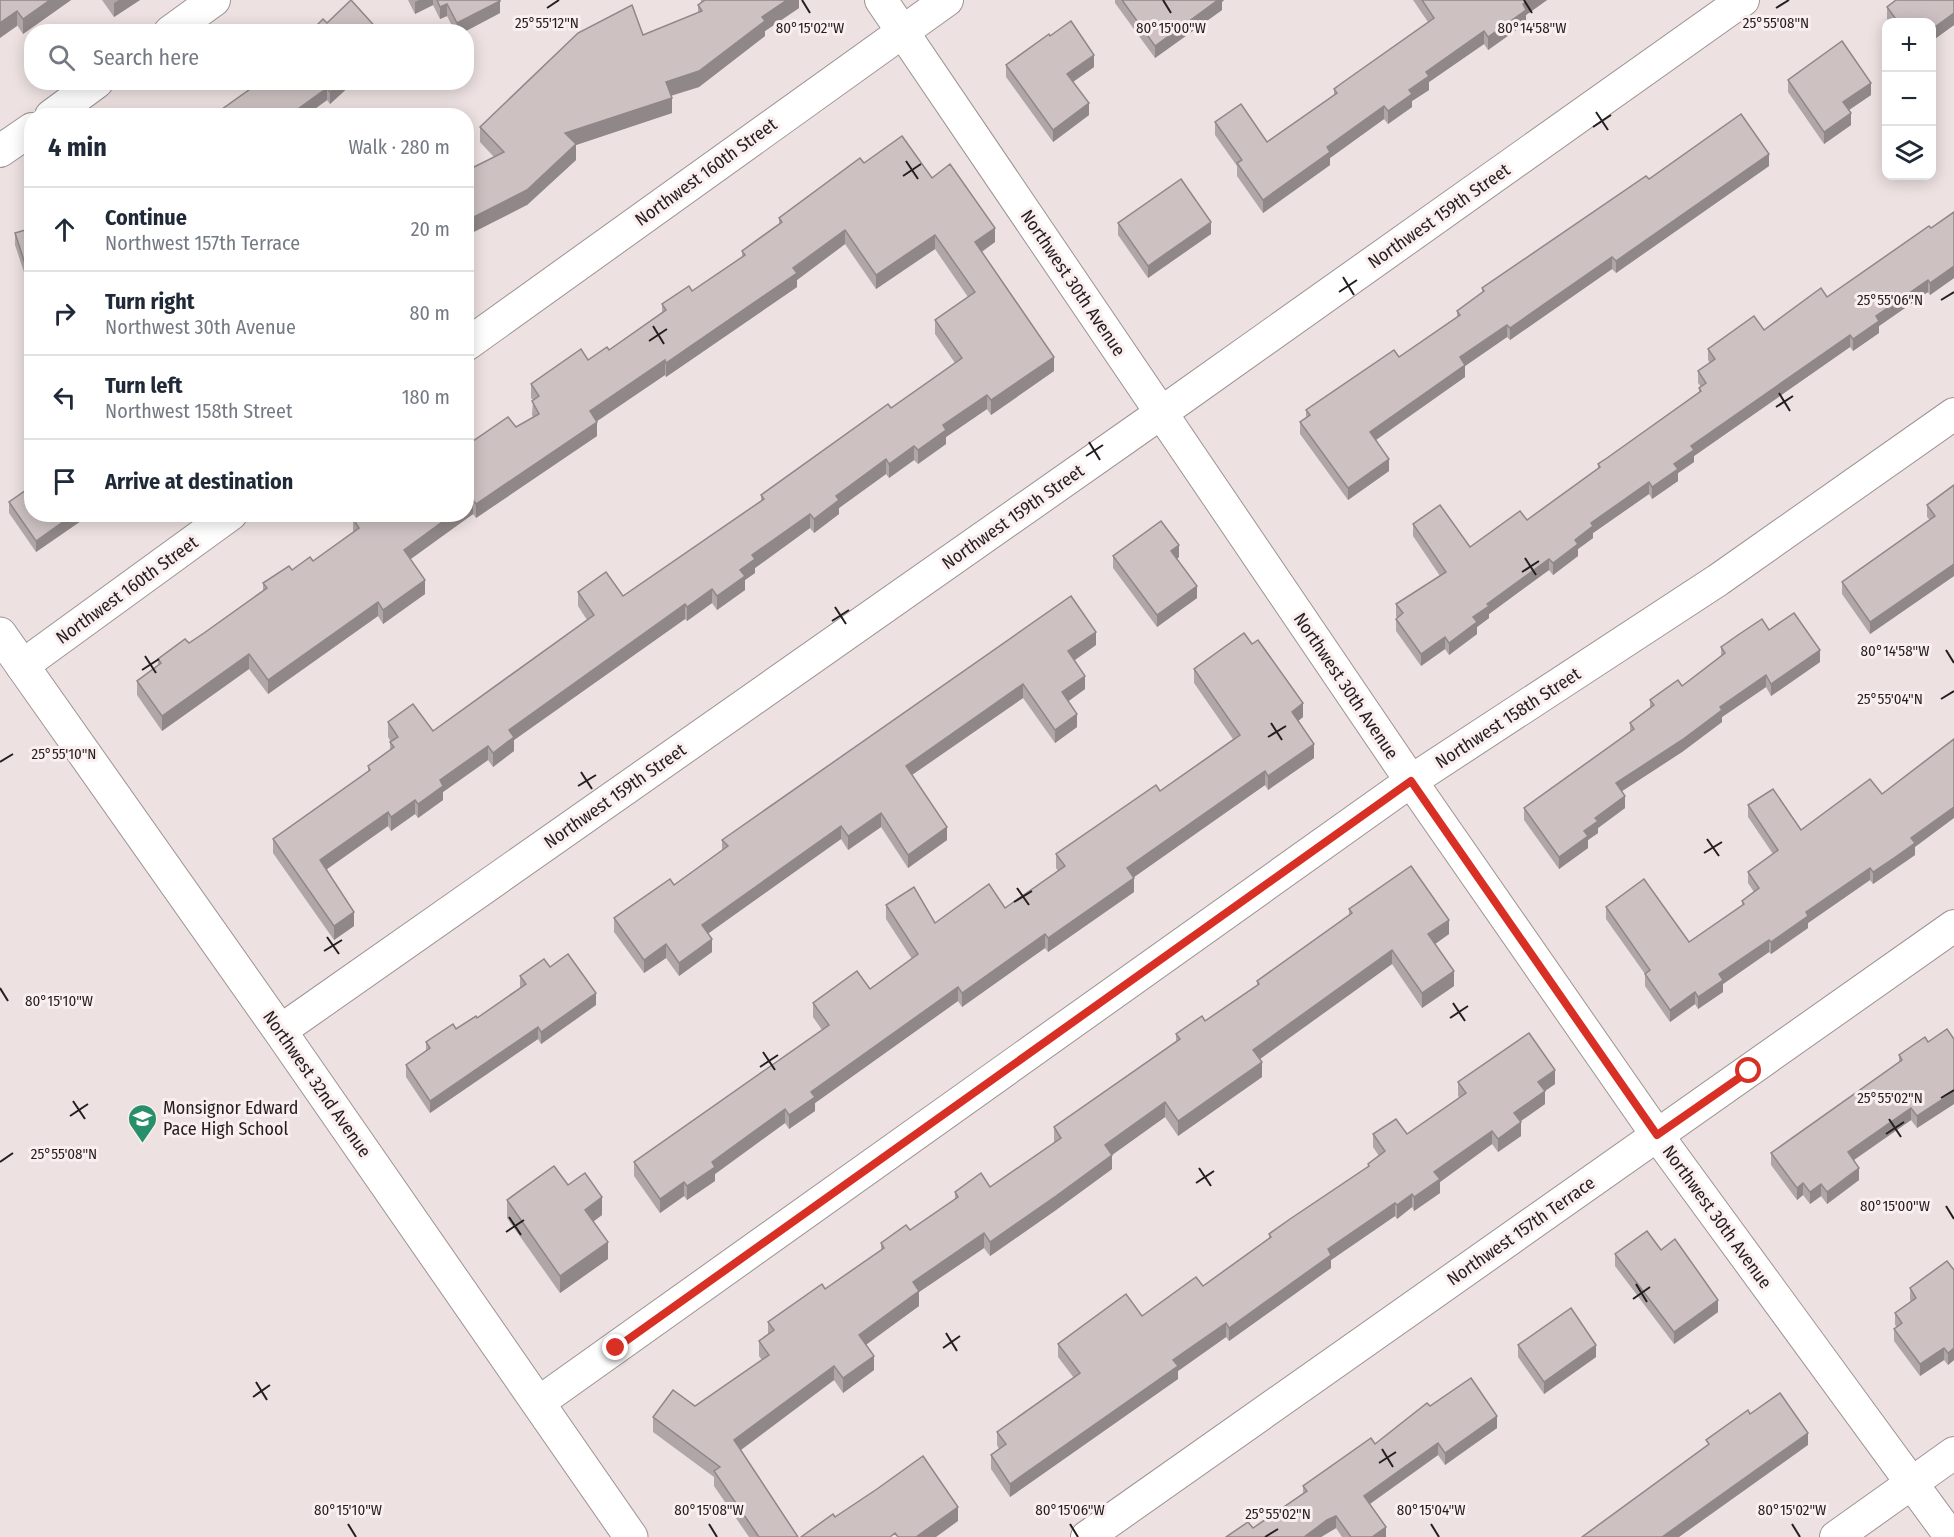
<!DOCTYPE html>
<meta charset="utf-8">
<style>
body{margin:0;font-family:"Fira Sans Condensed",sans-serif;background:#f2f2f3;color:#1f2937}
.controls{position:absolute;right:18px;top:18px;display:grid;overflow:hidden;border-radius:12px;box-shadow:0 3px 15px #0003}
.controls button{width:54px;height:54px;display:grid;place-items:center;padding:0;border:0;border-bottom:2px solid #e0e1e3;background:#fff;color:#1f2937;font:30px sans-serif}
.stop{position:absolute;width:18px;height:18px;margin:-14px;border:4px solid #d93025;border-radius:50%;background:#fff}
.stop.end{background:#d93025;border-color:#fff;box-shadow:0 2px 6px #0008}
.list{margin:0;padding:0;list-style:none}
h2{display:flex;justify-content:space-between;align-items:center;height:78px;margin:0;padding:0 24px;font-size:26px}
h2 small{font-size:20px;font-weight:400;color:#747a83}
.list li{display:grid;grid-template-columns:39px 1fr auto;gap:18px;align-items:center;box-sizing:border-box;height:84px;padding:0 24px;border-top:2px solid #e0e1e3}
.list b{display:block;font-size:22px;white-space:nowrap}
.list p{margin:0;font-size:20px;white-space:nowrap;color:#747a83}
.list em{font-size:20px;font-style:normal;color:#747a83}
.icon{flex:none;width:33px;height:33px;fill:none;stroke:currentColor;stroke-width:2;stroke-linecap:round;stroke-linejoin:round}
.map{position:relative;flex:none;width:1954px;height:1537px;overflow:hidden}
.search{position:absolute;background:#fff;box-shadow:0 3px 15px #0003;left:24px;top:24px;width:450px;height:66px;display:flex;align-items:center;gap:15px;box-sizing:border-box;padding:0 21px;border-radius:24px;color:#747a83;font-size:22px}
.panel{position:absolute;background:#fff;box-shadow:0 3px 15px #0003;left:24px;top:108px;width:450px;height:414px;border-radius:24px}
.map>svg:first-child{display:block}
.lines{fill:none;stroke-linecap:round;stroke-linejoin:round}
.street-casing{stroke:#9e9393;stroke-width:34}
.secondary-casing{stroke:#9e9393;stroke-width:35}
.street{stroke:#fff;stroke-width:32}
.secondary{stroke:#fff;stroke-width:33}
.wall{fill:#b0a6a7}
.shaded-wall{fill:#908788}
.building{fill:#cdc1c2;stroke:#908788;stroke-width:1.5}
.route{stroke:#d93025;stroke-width:8}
.ticks{fill:none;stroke:#231e1f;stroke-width:2}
.labels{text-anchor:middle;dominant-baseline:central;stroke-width:6;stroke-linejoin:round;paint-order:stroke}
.street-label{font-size:18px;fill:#231e1f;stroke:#faeeee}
.poi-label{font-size:18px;fill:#231e1f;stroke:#faeeee;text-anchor:start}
.ticks-label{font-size:15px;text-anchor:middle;fill:#231e1f;stroke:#faeeee;stroke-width:6;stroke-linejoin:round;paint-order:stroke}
</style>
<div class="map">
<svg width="1954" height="1537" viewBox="0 0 1954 1537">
<rect width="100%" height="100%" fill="#ede1e1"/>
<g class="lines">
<defs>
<g id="street">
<polyline points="881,0 1411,781 1657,1135 1951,1537"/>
<polyline points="170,32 214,0"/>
<polyline points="51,116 97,82"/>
<polyline points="0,151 32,129"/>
<polyline points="466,345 947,0"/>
<polyline points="22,666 231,514"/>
<polyline points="280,1031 1161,413 1743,0"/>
<polyline points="538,1403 1411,781 1718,580 1954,414"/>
<polyline points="1087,1537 1954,926"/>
<polyline points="1836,1537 1954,1453"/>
</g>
<polyline id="secondary" points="0,634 280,1031 631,1537"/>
</defs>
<use href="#street" class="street-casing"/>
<use href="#secondary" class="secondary-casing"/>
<use href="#street" class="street"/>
<use href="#secondary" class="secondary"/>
</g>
<g class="wall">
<polygon points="0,0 71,0 23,34"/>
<polygon points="102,0 140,0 114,17"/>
<polygon points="408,0 500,0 500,13 464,32 455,32 447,16 440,19 433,5 415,14"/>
<polygon points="701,0 799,0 799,8 765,31 765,36 699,87 671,96 672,113 576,145 576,160 527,205 494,157 480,142 480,127 643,35 698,13 698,5 701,3"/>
<polygon points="1115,0 1224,0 1222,2 1222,10 1155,58 1115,3"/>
<polygon points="1413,0 1547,0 1526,15 1526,23 1488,50 1484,44 1429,82 1429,90 1412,101 1412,107 1388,124 1384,119 1330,158 1330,165 1263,213 1237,176 1237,166 1215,135 1215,122 1267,142 1334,95 1334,89 1428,22"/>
<polygon points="1954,0 1954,25 1932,41 1932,22 1890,22 1887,19 1887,7"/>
<polygon points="1050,36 1094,67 1073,82 1089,115 1053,142 1006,77 1006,65"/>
<polygon points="1788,80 1871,95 1849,110 1851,125 1824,144 1788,92"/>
<polygon points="354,82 330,104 327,100 305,116 218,116 218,112"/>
<polygon points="864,163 932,178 995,242 982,252 1054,371 991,415 987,409 946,437 946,444 918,464 914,460 889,478 886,474 839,508 839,514 814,533 810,528 755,568 755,573 745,580 745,590 717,610 712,603 687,621 685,619 514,740 514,751 493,767 488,760 443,792 443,800 418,818 415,814 391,831 388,826 327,869 354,926 334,940 273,853 273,839 368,772 368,766 390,750 390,742 391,742 388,737 388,722 433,731 587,620 578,606 578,592 623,596 761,501 761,495 891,408 955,363 935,334 935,320 968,297 935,249 876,289 845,244 797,280 797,287 666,377 665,375 596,421 597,436 476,518 473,514 410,559 425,594 383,624 378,616 268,694 249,669 162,731 137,695 137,681 158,665 158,659 189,643 204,633 263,591 263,583 313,561 353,532 353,519 466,514 466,446 516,427 533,417 532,415 533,400 531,398 531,384 588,360 609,350 662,312 662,304 692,291 742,257 742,251 779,224 779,218"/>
<polygon points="1769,166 1616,273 1612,269 1510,340 1507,337 1465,366 1465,377 1376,440 1389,471 1348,500 1300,434 1300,422 1306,418 1306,410 1399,357 1457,317 1457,311 1482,293 1482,288 1649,179"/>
<polygon points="1954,212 1954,278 1930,295 1928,292 1879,326 1879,333 1853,351 1850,347 1694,456 1694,462 1678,473 1678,481 1652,499 1649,494 1593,533 1593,538 1578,549 1578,556 1553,575 1549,570 1489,614 1489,618 1477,627 1477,634 1449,655 1445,649 1421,666 1396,631 1396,619 1397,618 1396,616 1396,604 1440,576 1413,536 1413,524 1470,547 1527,520 1598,469 1598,464 1699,393 1699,388 1701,387 1698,383 1698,371 1710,363 1708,360 1708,349 1764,330 1827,297 1931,228"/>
<polygon points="1118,223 1211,234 1148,278 1118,235"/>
<polygon points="32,228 32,296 15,245 15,233"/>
<polygon points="1954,485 1954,576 1870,634 1842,594 1842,582 1930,520 1927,517 1927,505"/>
<polygon points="9,502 91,514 36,552 9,513"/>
<polygon points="1113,556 1179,557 1177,559 1197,598 1157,627 1113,568"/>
<polygon points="1769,630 1820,662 1771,696 1766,687 1722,717 1722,722 1682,752 1622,791 1625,808 1598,828 1598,833 1588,840 1588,848 1559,869 1524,820 1524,808 1630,732 1630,723 1650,708 1650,700 1682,686 1721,656 1721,647"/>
<polygon points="1096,645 1074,660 1085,689 1068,701 1077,727 1055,743 1023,698 912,775 947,840 908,868 881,827 848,850 841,839 708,933 712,952 679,976 666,958 644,973 614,932 614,918 674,885 722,850 722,840"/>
<polygon points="1194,669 1303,717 1298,721 1314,758 1268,790 1265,785 1134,877 1134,892 1048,952 1045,948 962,1007 958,1001 815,1103 815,1111 789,1129 785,1123 715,1174 715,1181 687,1200 684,1196 660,1213 634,1176 634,1162 822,1030 813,1017 813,1003 870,989 912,959 886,919 886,905 935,923 1005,908 1058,871 1056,868 1056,854 1160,791 1233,739 1194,683"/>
<polygon points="1748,805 1801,830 1915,847 1915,855 1873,884 1870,880 1808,923 1808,928 1771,954 1769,952 1723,984 1723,992 1698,1009 1695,1004 1670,1022 1645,986 1645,974 1606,919 1606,907 1689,942 1742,906 1742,901 1754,892 1748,883 1748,872 1773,854 1748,817"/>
<polygon points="1349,909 1449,934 1435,944 1454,986 1422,1008 1392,964 1260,1059 1262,1077 1178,1136 1165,1117 1112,1155 1112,1169 1056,1210 990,1256 984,1248 919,1292 919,1306 866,1344 874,1370 843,1393 834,1380 741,1450 798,1537 749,1537 714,1486 714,1477 653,1432 653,1417 695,1406 762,1360 759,1356 759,1341 768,1335 768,1322 825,1289 881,1251 881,1243 910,1230 955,1199 955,1192 990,1187 1054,1143 1054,1127 1176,1041 1176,1034 1205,1021 1257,985 1257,981 1349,915"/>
<polygon points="550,967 596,1005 541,1044 538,1039 430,1113 406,1077 406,1065 426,1051 426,1042 456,1029 477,1018 520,988 520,976"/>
<polygon points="1954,1039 1954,1104 1917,1128 1911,1120 1854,1160 1859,1180 1827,1204 1821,1196 1810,1204 1803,1195 1797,1200 1771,1165 1771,1153 1899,1062 1899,1055 1928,1042"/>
<polygon points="1458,1082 1555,1084 1545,1091 1545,1104 1520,1121 1521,1136 1498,1152 1492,1144 1440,1182 1440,1193 1414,1211 1412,1207 1397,1219 1395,1216 1331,1260 1331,1268 1229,1341 1226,1337 1178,1371 1178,1379 1010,1497 991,1469 991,1455 999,1449 997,1445 997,1432 1074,1378 1058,1357 1058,1344 1142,1316 1203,1286 1269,1238 1269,1234 1368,1167 1368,1164 1379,1156 1373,1147 1373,1134 1407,1134 1460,1098 1458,1096"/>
<polygon points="568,1185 602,1215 593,1221 608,1259 560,1293 507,1218 507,1200"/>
<polygon points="1661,1250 1718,1312 1674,1344 1615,1266 1615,1254"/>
<polygon points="1954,1270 1954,1360 1948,1365 1944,1360 1920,1376 1894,1341 1894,1329 1897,1327 1895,1325 1895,1313 1911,1302 1910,1300 1910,1288"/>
<polygon points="1518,1345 1596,1357 1544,1394 1518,1357"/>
<polygon points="1430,1406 1497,1428 1445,1465 1438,1455 1370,1504 1386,1537 1342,1537 1336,1528 1321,1537 1226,1537 1253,1528 1303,1493 1303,1486 1375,1444"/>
</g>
<g class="shaded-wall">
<polygon points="50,0 71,0 23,34 23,19"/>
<polygon points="119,0 140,0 114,17 114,3"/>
<polygon points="419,0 433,0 433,5 415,14 415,2"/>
<polygon points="787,0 799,0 799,8 765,31 765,36 699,87 666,97 666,82"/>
<polygon points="1218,0 1224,0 1222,2 1222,10 1155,58 1155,46"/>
<polygon points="1529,0 1547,0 1526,15 1526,23 1488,50 1488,37 1523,4"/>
<polygon points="500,1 500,13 464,32 457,32 457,23"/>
<polygon points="447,4 447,16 440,19 440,7"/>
<polygon points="17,11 17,26 0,38 0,23"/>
<polygon points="1954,13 1954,25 1932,41 1932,29"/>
<polygon points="1484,31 1484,44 1429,82 1429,90 1412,101 1412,107 1388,124 1388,111 1409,90 1426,72"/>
<polygon points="1094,55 1094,67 1067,86 1067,74"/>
<polygon points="341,82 354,82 330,104 330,92"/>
<polygon points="1871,83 1871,95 1843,114 1843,102"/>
<polygon points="327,88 327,100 305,116 288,116"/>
<polygon points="672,98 672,113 576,145 576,160 527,205 466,236 466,221 565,133"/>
<polygon points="1089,103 1089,115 1053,142 1053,130"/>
<polygon points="1384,106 1384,119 1330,158 1330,165 1263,213 1263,200 1327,147"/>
<polygon points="1851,113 1851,125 1824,144 1824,132"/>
<polygon points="1769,154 1769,166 1616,273 1616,261"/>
<polygon points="1211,222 1211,234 1148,278 1148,266"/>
<polygon points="995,228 995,242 975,256 975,242"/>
<polygon points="845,230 845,244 797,280 797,287 666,377 666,363"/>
<polygon points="935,235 935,249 876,289 876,275"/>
<polygon points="1612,257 1612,269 1510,340 1510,328"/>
<polygon points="1954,266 1954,278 1930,295 1930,283"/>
<polygon points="1928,280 1928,292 1879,326 1879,333 1853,351 1853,339 1876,316"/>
<polygon points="1507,325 1507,337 1465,366 1465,377 1370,444 1370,432 1460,357"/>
<polygon points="1850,335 1850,347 1694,456 1694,462 1678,473 1678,481 1652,499 1652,487 1691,446"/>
<polygon points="1054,357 1054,371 991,415 991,400"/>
<polygon points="665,360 665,375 590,426 590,411"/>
<polygon points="987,395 987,409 946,437 946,444 918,464 918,450 943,425"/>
<polygon points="597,422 597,436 476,518 476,504"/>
<polygon points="914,446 914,460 889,478 889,464"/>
<polygon points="886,459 886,474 839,508 839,514 814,533 814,519 836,496"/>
<polygon points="1389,459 1389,471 1348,500 1348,488"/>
<polygon points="1649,482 1649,494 1593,533 1593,538 1578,549 1578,556 1553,575 1553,563 1591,523"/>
<polygon points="473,500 473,514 404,564 404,550 453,514 466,514 466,505"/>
<polygon points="74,514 91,514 36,552 36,541"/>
<polygon points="810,514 810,528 755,568 755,573 745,580 745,590 717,610 717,596 752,555"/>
<polygon points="1179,545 1179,557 1171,563 1171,551"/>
<polygon points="1549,559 1549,570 1489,614 1489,618 1477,627 1477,634 1449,655 1449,643 1487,604"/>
<polygon points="1954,564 1954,576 1870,634 1870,622"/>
<polygon points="425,580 425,594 383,624 383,610"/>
<polygon points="1197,586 1197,598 1157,627 1157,615"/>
<polygon points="712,589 712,603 687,621 687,607"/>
<polygon points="378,602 378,616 268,694 268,680"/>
<polygon points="685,604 685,619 514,740 514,751 493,767 493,753 509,730"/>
<polygon points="1096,632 1096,645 1068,665 1068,651"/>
<polygon points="1445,637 1445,649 1421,666 1421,654"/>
<polygon points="1820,650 1820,662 1771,696 1771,684"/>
<polygon points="249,654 249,669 162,731 162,716"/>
<polygon points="1766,675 1766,687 1722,717 1722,722 1682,752 1616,795 1616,783 1720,707"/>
<polygon points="1085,676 1085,689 1062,706 1062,692"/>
<polygon points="1023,684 1023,698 906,779 906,766"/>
<polygon points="1303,703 1303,717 1292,726 1292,712"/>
<polygon points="1077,714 1077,727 1055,743 1055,730"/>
<polygon points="1314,744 1314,758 1268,790 1268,776"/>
<polygon points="488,746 488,760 443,792 443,800 418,818 418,804 440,780"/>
<polygon points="1265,771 1265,785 1127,882 1127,868"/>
<polygon points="1625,796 1625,808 1598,828 1598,833 1588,840 1588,848 1559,869 1559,857 1595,818"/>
<polygon points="415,800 415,814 391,831 391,817"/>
<polygon points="1954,807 1954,818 1915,847 1915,855 1873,884 1873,872 1911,838"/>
<polygon points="388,812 388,826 320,874 320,860"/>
<polygon points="881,813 881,827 848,850 848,836"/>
<polygon points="841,826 841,839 702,938 702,925"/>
<polygon points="947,827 947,840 908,868 908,855"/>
<polygon points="1870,868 1870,880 1808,923 1808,928 1771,954 1771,942 1806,912"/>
<polygon points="1134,878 1134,892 1048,952 1048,938"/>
<polygon points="354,912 354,926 334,940 334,926"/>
<polygon points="1449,920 1449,934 1428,949 1428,934"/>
<polygon points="1045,934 1045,948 962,1007 962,993"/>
<polygon points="712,939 712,952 679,976 679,963"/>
<polygon points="1769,940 1769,952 1723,984 1723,992 1698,1009 1698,997 1719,974"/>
<polygon points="666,944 666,958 644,973 644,960"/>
<polygon points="1392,950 1392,964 1253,1064 1253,1050"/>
<polygon points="1454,971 1454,986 1422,1008 1422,993"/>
<polygon points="958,987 958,1001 815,1103 815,1111 789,1129 789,1115 811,1092"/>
<polygon points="1695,992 1695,1004 1670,1022 1670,1010"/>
<polygon points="596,993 596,1005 541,1044 541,1032"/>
<polygon points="538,1027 538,1039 430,1113 430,1101"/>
<polygon points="1262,1062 1262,1077 1178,1136 1178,1121"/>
<polygon points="1555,1070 1555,1084 1545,1091 1545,1104 1514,1126 1514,1113 1538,1082"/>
<polygon points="1954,1092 1954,1104 1917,1128 1917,1116"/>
<polygon points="1165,1102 1165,1117 1112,1155 1112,1169 1056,1210 990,1256 990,1242 1105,1145"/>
<polygon points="1911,1108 1911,1120 1848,1164 1848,1152"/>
<polygon points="785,1109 785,1123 715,1174 715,1181 687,1200 687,1186 712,1162"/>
<polygon points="1521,1122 1521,1136 1498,1152 1498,1139"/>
<polygon points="1492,1131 1492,1144 1440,1182 1440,1193 1414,1211 1414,1197 1434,1172"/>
<polygon points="1859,1168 1859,1180 1827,1204 1827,1192"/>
<polygon points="684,1182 684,1196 660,1213 660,1199"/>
<polygon points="1803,1183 1803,1195 1797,1200 1797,1188"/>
<polygon points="1821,1184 1821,1196 1810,1204 1810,1192"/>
<polygon points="1412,1194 1412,1207 1397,1219 1397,1205"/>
<polygon points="602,1197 602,1215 585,1228 585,1210"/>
<polygon points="1395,1203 1395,1216 1331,1260 1331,1268 1229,1341 1229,1328 1328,1249"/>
<polygon points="984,1233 984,1248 919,1292 919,1306 859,1350 859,1335 913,1282"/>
<polygon points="608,1242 608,1259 560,1293 560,1276"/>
<polygon points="1718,1300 1718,1312 1674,1344 1674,1332"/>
<polygon points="1226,1323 1226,1337 1178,1371 1178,1379 1010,1497 1010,1484 1173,1360"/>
<polygon points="1596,1345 1596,1357 1544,1394 1544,1382"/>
<polygon points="1944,1348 1944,1360 1920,1376 1920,1364"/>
<polygon points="1954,1348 1954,1360 1948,1365 1948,1353"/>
<polygon points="874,1356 874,1370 843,1393 843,1378"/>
<polygon points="834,1366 834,1380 734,1455 734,1440"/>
<polygon points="1497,1416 1497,1428 1445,1465 1445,1453"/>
<polygon points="1808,1433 1808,1445 1679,1537 1662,1537"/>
<polygon points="1438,1443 1438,1455 1364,1508 1364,1496"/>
<polygon points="958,1507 958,1521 936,1537 916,1537"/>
<polygon points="1336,1516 1336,1528 1321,1537 1304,1537 1327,1520"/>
<polygon points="1386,1527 1386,1537 1372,1537"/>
</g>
<g class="building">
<polygon points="0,0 50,0 23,19 17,11 0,23"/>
<polygon points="351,0 380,32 310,32 323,19 327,23"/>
<polygon points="437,0 500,0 500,1 457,23 447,4 440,7"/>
<polygon points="705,0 787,0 762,17 765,21 699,71 666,82 672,98 565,133 576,144 527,190 466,221 466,171 504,152 480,127 578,33 632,5 643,35 702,11 698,5"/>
<polygon points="1122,0 1218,0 1155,46"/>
<polygon points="1422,0 1529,0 1523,4 1526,10 1488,37 1484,31 1426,72 1429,76 1409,90 1412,94 1388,111 1384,106 1327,147 1330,152 1263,200 1237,163 1242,160 1215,122 1241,104 1267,142 1337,93 1334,89 1342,83 1434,18"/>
<polygon points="1896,0 1954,0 1954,13 1932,29 1932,22 1898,22 1887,7"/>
<polygon points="1071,21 1094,55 1067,74 1089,103 1053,130 1006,65 1049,34 1050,36"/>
<polygon points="1842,41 1871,83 1843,102 1851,113 1824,132 1788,80"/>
<polygon points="260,82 341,82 330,92 327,88 288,116 221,116 218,112"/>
<polygon points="1741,114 1769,154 1616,261 1612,257 1510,328 1507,325 1460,357 1465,365 1370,432 1389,459 1348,488 1300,422 1310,415 1306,410 1394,350 1399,357 1460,315 1457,311 1484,291 1482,288 1646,176 1649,179"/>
<polygon points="902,136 932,178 950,164 995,228 975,242 1054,357 991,400 987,395 943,425 946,430 918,450 914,446 889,464 886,459 836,496 839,500 814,519 810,514 752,555 755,559 740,570 745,576 717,596 712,589 687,607 685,604 509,730 514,737 493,753 488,746 440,780 443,786 418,804 415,800 391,817 388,812 320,860 354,912 334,926 273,839 370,770 368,766 394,747 390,742 398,737 388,722 413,704 433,731 594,615 578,592 606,572 623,596 764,499 761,495 888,404 891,408 962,358 935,320 975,292 935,235 876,275 845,230 793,268 797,273 666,363 665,360 590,411 597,422 476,504 473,500 466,505 466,446 508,417 516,427 539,414 532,401 539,396 531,384 581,349 588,360 607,347 609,350 666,310 662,304 689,286 692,291 745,255 742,251 782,222 779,218 860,158 864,163"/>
<polygon points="1181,179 1211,222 1148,266 1118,223"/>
<polygon points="1954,212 1954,266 1930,283 1928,280 1876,316 1879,321 1853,339 1850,335 1691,446 1694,450 1674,464 1678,469 1652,487 1649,482 1591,523 1593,526 1575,540 1578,544 1553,563 1549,559 1487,604 1489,606 1473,617 1477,622 1449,643 1445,637 1421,654 1396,619 1403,613 1396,604 1446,572 1413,524 1440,505 1470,547 1520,511 1527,520 1600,467 1598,464 1607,458 1701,391 1699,388 1706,383 1698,371 1715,359 1708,349 1754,316 1764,330 1821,288 1827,297 1929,226 1931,228"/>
<polygon points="32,228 32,285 15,233"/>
<polygon points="1954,485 1954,564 1870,622 1842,582 1935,516 1927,505"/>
<polygon points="32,486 32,514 74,514 36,541 9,502"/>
<polygon points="360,514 453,514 404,550 425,580 383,610 378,602 268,680 249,654 162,716 137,681 161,663 158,659 185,639 189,643 204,633 267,588 263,583 289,566 292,570 310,557 313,561 359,528 353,519"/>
<polygon points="1161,521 1179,545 1171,551 1197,586 1157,615 1113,556"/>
<polygon points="1071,596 1096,632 1068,651 1085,676 1062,692 1077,714 1055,730 1023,684 906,766 947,827 908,855 881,813 848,836 841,826 702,925 712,939 679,963 666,944 644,960 614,918 670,879 674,885 728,846 722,840"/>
<polygon points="1794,613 1820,650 1771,684 1766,675 1720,707 1722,710 1682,740 1616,783 1625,796 1595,818 1598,821 1584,831 1588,836 1559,857 1524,808 1634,729 1630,723 1654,705 1650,700 1678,680 1682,686 1725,653 1721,647 1738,635 1762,619 1769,630"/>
<polygon points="1244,633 1252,644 1258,640 1303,703 1292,712 1314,744 1268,776 1265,771 1127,868 1134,878 1048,938 1045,934 962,993 958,987 811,1092 815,1097 789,1115 785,1109 712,1162 715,1167 687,1186 684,1182 660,1199 634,1162 829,1025 813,1003 857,971 870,989 918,954 886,905 914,887 935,923 989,884 1005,908 1065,866 1056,854 1156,785 1160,791 1240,735 1194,669"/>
<polygon points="1954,739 1954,807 1911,838 1915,843 1894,858 1873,872 1870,868 1806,912 1808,916 1771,942 1769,940 1719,974 1723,980 1698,997 1695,992 1670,1010 1645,974 1650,970 1606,907 1644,879 1689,942 1744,904 1742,901 1759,888 1748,872 1778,850 1748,805 1773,789 1801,830 1870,779 1882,794"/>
<polygon points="1411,866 1449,920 1428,934 1454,971 1422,993 1392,950 1253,1050 1262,1062 1178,1121 1165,1102 1105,1145 1112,1155 1056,1196 990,1242 984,1233 913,1282 919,1291 859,1335 874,1356 843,1378 834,1366 734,1440 798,1537 759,1537 714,1471 720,1467 653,1417 673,1390 695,1406 769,1355 759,1341 774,1330 768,1322 822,1284 825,1289 884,1248 881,1243 906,1225 910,1230 958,1197 955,1192 981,1173 990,1187 1061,1138 1054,1127 1180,1039 1176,1034 1202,1016 1205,1021 1259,984 1257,981 1352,913 1349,909"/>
<polygon points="568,954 596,993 541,1032 538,1027 430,1101 406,1065 430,1048 426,1042 453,1024 456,1029 476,1016 477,1018 526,984 520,976 544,959 550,967"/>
<polygon points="1947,1029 1954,1039 1954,1092 1917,1116 1911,1108 1848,1152 1859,1168 1827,1192 1821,1184 1810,1192 1803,1183 1797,1188 1771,1153 1902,1060 1899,1055 1925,1037 1928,1042"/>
<polygon points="1529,1033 1555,1070 1538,1082 1545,1091 1514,1113 1521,1122 1498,1139 1492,1131 1434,1172 1440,1179 1414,1197 1412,1194 1397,1205 1395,1203 1328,1249 1331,1255 1229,1328 1226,1323 1173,1360 1178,1366 1010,1484 991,1455 1006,1444 997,1432 1080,1373 1058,1344 1126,1294 1142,1316 1196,1277 1203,1286 1271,1237 1269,1234 1290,1219 1369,1166 1368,1164 1385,1151 1373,1134 1396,1119 1407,1134 1466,1093 1458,1082"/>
<polygon points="554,1166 568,1185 585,1173 602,1197 585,1210 608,1242 560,1276 507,1200"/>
<polygon points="1647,1231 1661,1250 1675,1239 1718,1300 1674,1332 1615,1254"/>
<polygon points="1947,1261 1954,1270 1954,1348 1948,1353 1944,1348 1920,1364 1894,1329 1902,1323 1895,1313 1916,1298 1910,1288"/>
<polygon points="1571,1308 1596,1345 1544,1382 1518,1345"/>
<polygon points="1471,1378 1497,1416 1445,1453 1438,1443 1364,1496 1386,1527 1372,1537 1351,1537 1336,1516 1327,1520 1304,1537 1226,1537 1248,1522 1253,1528 1307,1491 1303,1486 1371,1438 1375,1444 1427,1403 1430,1406"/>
<polygon points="1780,1393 1808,1433 1662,1537 1582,1537 1709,1444 1706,1440 1748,1410 1750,1414"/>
<polygon points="923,1456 958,1507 916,1537 898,1537 895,1533 890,1537 801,1537 833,1514 835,1517 877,1489"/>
</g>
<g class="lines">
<polyline class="route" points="616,1348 1411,781 1657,1135 1749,1071"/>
</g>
<path class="ticks" d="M802,0L810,13M1163,0L1171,13M1524,0L1532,13M547,8L559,0M1776,8L1789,0M1596,112L1608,130M1593,127L1611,115M906,161L918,179M903,176L921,164M1343,277L1354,295M1339,292L1357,280M1941,300L1954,292M653,326L664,344M649,341L667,329M1779,393L1790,411M1776,407L1793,396M1089,442L1100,460M1086,456L1103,445M1525,558L1536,575M1522,572L1539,561M835,607L846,624M832,621L849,610M1946,650L1954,663M145,656L156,673M142,670L159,659M1941,699L1954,691M1271,723L1282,740M1268,737L1286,726M0,762L13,754M581,772L592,789M578,786L596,775M1707,839L1719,856M1704,853L1722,842M1017,888L1029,905M1014,902L1032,891M327,937L339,954M324,951L342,940M0,988L8,1001M1453,1003L1465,1021M1450,1018L1468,1006M763,1052L775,1070M760,1067L778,1055M1941,1098L1954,1090M73,1101L85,1119M70,1116L88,1104M1889,1119L1901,1137M1886,1134L1904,1122M0,1162L13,1153M1199,1168L1211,1186M1196,1183L1214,1171M1946,1206L1954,1219M509,1217L521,1235M506,1232L524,1220M1636,1284L1647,1302M1633,1299L1650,1287M946,1333L957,1351M943,1348L960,1336M256,1382L267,1400M253,1397L270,1385M1382,1449L1393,1467M1379,1463L1396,1452M348,1524L356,1537M709,1524L717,1537M1070,1524L1078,1537M1431,1524L1439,1537M1792,1524L1800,1537M1265,1537L1278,1529"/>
<defs>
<symbol id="school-pin" viewBox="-11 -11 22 30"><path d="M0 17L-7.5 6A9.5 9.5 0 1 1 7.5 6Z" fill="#288f6b" stroke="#faeeee"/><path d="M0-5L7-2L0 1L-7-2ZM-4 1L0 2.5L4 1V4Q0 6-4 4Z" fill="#fff"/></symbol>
</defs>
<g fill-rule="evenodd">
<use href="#school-pin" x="126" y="1102" width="33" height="45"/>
</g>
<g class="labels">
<g class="street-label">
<text transform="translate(706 172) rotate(-36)">Northwest 160th Street</text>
<text transform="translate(1439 216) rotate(-35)">Northwest 159th Street</text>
<text transform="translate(1073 283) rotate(56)">Northwest 30th Avenue</text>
<text transform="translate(1013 517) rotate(-35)">Northwest 159th Street</text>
<text transform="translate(127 590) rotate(-36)">Northwest 160th Street</text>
<text transform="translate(1346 686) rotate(56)">Northwest 30th Avenue</text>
<text transform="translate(1508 718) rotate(-33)">Northwest 158th Street</text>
<text transform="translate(615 796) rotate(-35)">Northwest 159th Street</text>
<text transform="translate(317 1084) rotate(55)">Northwest 32nd Avenue</text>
<text transform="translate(1717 1217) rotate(54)">Northwest 30th Avenue</text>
<text transform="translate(1521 1231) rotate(-35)">Northwest 157th Terrace</text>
</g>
<g class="poi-label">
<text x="163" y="1108">Monsignor Edward<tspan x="163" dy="21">Pace High School</tspan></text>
</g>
</g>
<g class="ticks-label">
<text x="547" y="28">25°55'12"N</text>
<text x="1776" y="28">25°55'08"N</text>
<text x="810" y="33">80°15'02"W</text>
<text x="1171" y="33">80°15'00"W</text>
<text x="1532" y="33">80°14'58"W</text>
<text x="1890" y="305">25°55'06"N</text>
<text x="1895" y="656">80°14'58"W</text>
<text x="1890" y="704">25°55'04"N</text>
<text x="64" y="759">25°55'10"N</text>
<text x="59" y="1006">80°15'10"W</text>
<text x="1890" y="1103">25°55'02"N</text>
<text x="64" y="1159">25°55'08"N</text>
<text x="1895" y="1211">80°15'00"W</text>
<text x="348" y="1515">80°15'10"W</text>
<text x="709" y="1515">80°15'08"W</text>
<text x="1070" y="1515">80°15'06"W</text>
<text x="1431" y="1515">80°15'04"W</text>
<text x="1792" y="1515">80°15'02"W</text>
<text x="1278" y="1519">25°55'02"N</text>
</g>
</svg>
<div class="controls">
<button>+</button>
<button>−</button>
<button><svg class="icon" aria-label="layers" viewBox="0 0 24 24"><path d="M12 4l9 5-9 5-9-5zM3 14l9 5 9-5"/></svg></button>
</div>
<div class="stop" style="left:1749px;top:1071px"></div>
<div class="stop end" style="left:616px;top:1348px"></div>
<div class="search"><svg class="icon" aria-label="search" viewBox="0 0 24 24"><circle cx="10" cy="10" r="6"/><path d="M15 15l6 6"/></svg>Search here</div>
<section class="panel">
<h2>4 min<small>Walk · 280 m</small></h2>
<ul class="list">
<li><svg class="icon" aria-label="ahead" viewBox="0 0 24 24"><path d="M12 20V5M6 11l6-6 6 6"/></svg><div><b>Continue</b><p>Northwest 157th Terrace</p></div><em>20 m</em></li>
<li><svg class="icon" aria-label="right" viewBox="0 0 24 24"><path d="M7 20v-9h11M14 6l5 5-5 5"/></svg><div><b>Turn right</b><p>Northwest 30th Avenue</p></div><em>80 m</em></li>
<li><svg class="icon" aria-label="left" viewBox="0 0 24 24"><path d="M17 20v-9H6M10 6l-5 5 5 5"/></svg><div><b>Turn left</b><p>Northwest 158th Street</p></div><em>180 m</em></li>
<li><svg class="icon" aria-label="arrive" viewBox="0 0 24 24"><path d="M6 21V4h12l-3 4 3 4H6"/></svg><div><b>Arrive at destination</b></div></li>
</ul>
</section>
</div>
